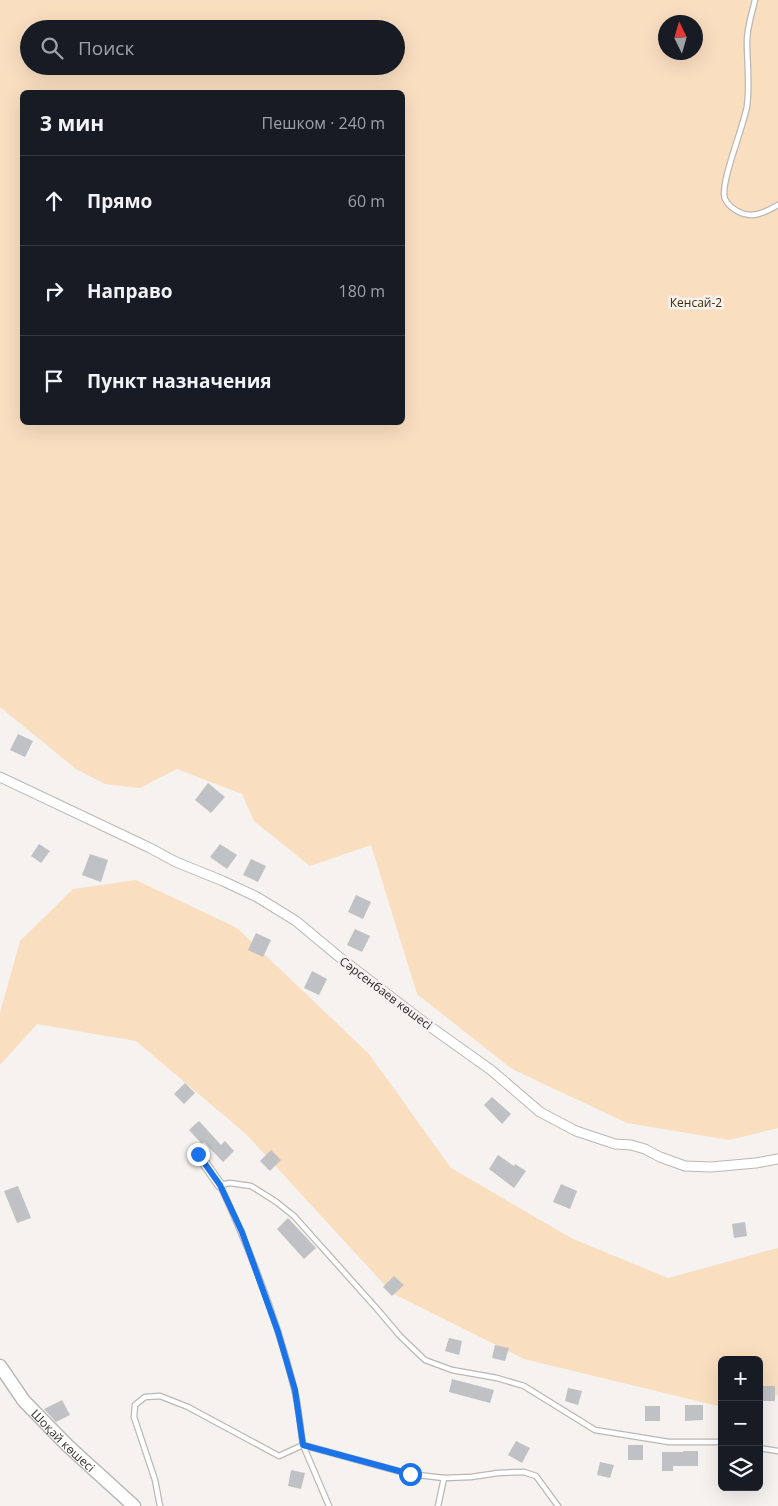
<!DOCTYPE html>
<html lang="ru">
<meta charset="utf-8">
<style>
body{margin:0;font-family:"Open Sans",sans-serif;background:#20242c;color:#f1f3f6}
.controls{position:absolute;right:15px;bottom:15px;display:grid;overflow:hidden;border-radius:8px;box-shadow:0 5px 20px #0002}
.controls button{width:45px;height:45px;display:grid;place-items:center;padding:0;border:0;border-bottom:1px solid #363941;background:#171b24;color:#f1f3f6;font:25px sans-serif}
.compass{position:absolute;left:658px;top:15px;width:45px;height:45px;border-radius:50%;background:#171b24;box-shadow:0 5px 20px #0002;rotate:355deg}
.stop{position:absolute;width:15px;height:15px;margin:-11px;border:4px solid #1a73e8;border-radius:50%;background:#fff}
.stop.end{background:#1a73e8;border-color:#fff;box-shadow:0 1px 5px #0008}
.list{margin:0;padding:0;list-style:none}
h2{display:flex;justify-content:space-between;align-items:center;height:65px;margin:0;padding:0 20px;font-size:21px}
h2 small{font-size:16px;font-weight:400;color:#9ea1a6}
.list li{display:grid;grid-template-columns:32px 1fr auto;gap:15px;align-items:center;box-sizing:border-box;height:90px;padding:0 20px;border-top:1px solid #363941}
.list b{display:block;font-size:19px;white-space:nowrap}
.list em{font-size:16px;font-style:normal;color:#9ea1a6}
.icon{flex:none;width:28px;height:28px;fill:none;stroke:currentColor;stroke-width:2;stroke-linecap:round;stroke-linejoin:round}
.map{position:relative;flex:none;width:778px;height:1506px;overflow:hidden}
.search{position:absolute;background:#171b24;box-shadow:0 5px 20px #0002;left:20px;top:20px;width:385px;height:55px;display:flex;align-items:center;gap:12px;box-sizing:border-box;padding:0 18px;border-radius:28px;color:#9ea1a6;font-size:19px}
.panel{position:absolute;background:#171b24;box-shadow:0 5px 20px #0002;left:20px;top:90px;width:385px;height:335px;border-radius:8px}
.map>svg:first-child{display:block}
.green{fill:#fadec0;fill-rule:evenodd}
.building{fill:#bfc1c5}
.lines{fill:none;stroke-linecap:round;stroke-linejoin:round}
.lane-casing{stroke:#bbb8b4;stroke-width:7}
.street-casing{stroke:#bbb8b4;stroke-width:11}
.secondary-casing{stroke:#bbb8b4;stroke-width:15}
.lane{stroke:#fff;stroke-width:4.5}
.street{stroke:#fff;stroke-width:9}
.secondary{stroke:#fff;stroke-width:12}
.route{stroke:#1a73e8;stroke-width:6}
.labels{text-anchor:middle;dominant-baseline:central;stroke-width:5;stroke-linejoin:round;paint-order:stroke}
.park-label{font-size:12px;fill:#4a2b00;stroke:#f5f2ef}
.street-label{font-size:12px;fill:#2f2e2d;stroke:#f5f2ef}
</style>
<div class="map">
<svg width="778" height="1506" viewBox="0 0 778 1506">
<rect width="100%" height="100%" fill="#f5f2ef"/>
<g class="green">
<path d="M0,0H778V1128L729,1140L627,1123L512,1069L417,994L371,845L310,866L254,821L242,794L177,769L140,788L105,784L76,769L0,707ZM666,22H696V52H666ZM29,29H396V66H29ZM22,92H402V422H22Z"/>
<polygon points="136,880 237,928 369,1054 451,1168 573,1239 668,1278 778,1248 778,1395 759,1400 759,1360 722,1360 722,1407 524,1359 392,1293 246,1134 136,1041 37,1024 0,1065 0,1013 20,941 73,889"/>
</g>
<g class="building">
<polygon points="18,734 33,741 25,757 10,750"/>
<polygon points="208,783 225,797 211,813 195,800"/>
<polygon points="39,844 50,851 41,863 31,856"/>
<polygon points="220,844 237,855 227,869 210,857"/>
<polygon points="90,854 108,860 101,882 82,875"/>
<polygon points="251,859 266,866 258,882 243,875"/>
<polygon points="356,895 371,902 363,919 348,912"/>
<polygon points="355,929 370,936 362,952 347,945"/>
<polygon points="256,933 271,940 263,957 248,950"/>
<polygon points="312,971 327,979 319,995 304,988"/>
<polygon points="185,1083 195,1093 184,1104 174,1094"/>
<polygon points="492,1097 511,1114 502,1124 484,1105"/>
<polygon points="199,1121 221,1145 225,1141 234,1151 223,1162 204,1142 202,1144 189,1130"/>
<polygon points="271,1150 281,1160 270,1171 260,1161"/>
<polygon points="498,1155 514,1166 515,1164 526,1171 514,1188 489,1169"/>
<polygon points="561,1184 577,1191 570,1209 553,1202"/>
<polygon points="18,1186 31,1218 17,1223 4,1191"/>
<polygon points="288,1218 316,1248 304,1259 277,1229"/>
<polygon points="745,1222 747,1236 734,1238 732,1224"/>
<polygon points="394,1276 404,1285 392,1296 383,1287"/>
<polygon points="449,1338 462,1341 459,1355 445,1351"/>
<polygon points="495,1345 509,1348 505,1361 492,1358"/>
<polygon points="452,1379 494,1390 490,1403 449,1392"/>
<rect x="759" y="1386" width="16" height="15"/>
<polygon points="568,1388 582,1391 578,1405 565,1401"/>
<polygon points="62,1400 70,1415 56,1422 44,1409"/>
<polygon points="685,1405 703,1405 703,1420 685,1421"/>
<rect x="645" y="1406" width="15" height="15"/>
<polygon points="516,1441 530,1448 522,1463 508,1455"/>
<rect x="628" y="1445" width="15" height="15"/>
<polygon points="683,1451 698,1451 698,1466 673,1466 673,1471 662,1471 662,1452 683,1452"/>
<polygon points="600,1462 614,1465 610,1478 597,1475"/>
<polygon points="291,1470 305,1473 301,1489 288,1486"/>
</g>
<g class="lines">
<defs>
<g id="lane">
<path d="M755,0C752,13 747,28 747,41C747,63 750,85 747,106C744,126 719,185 725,199C728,205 733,209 739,212C752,219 766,212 778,205"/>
<polyline points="303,1445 409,1474 444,1478 471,1477 498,1473 524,1472 536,1476 558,1506"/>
<polyline points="303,1445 329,1506"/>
<polyline points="759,1448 778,1451"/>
<path d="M160,1506L155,1480L134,1417L135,1405L145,1397L160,1396L188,1407L279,1456L303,1445C300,1426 299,1407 294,1388C277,1318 250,1250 220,1185L230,1183L251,1186L275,1201L294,1216L378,1310L400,1336L425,1360L452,1370L497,1378L524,1386L595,1430L669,1442H722"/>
<polyline points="438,1506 444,1478"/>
</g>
<g id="street">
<polyline points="0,777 150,848 176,862 223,881 257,897 296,921 338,956 425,1023 491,1070 540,1112 576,1131 615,1144 631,1145 645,1149 660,1157 685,1166 711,1167 756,1163 778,1159"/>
<polyline points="198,1154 220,1185"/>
</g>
<g id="secondary">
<path id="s1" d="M0,1366L24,1401L68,1446L134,1506"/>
</g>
</defs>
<use href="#lane" class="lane-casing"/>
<use href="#street" class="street-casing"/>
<use href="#secondary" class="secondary-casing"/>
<use href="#lane" class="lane"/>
<use href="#street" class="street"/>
<use href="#secondary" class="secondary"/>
</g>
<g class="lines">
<polyline class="route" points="198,1154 220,1185 242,1232 278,1332 295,1390 303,1445 410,1474"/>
</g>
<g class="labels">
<g class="park-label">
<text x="696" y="302">Кенсай-2</text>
</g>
<g class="street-label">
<text transform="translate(386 993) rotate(37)">Сәрсенбаев көшесі</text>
<text stroke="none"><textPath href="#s1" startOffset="98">Шоқай көшесі</textPath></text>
</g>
</g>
</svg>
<div class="controls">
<button>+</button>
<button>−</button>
<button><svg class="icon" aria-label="layers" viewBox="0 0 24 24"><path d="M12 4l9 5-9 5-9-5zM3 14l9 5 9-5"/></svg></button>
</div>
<svg class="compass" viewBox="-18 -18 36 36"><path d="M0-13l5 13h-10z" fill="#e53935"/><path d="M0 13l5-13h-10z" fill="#9ea1a6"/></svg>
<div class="stop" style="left:410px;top:1474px"></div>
<div class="stop end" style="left:198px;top:1154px"></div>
<div class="search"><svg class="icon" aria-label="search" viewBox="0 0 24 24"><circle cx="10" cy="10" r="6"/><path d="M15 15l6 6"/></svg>Поиск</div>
<section class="panel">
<h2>3 мин<small>Пешком · 240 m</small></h2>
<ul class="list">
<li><svg class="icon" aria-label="ahead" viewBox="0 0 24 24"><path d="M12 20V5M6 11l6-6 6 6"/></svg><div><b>Прямо</b></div><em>60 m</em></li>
<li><svg class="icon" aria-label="right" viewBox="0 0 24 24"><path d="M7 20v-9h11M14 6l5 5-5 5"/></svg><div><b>Направо</b></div><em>180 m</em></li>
<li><svg class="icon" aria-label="arrive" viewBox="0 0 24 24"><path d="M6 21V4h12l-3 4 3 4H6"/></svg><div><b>Пункт назначения</b></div></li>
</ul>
</section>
</div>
